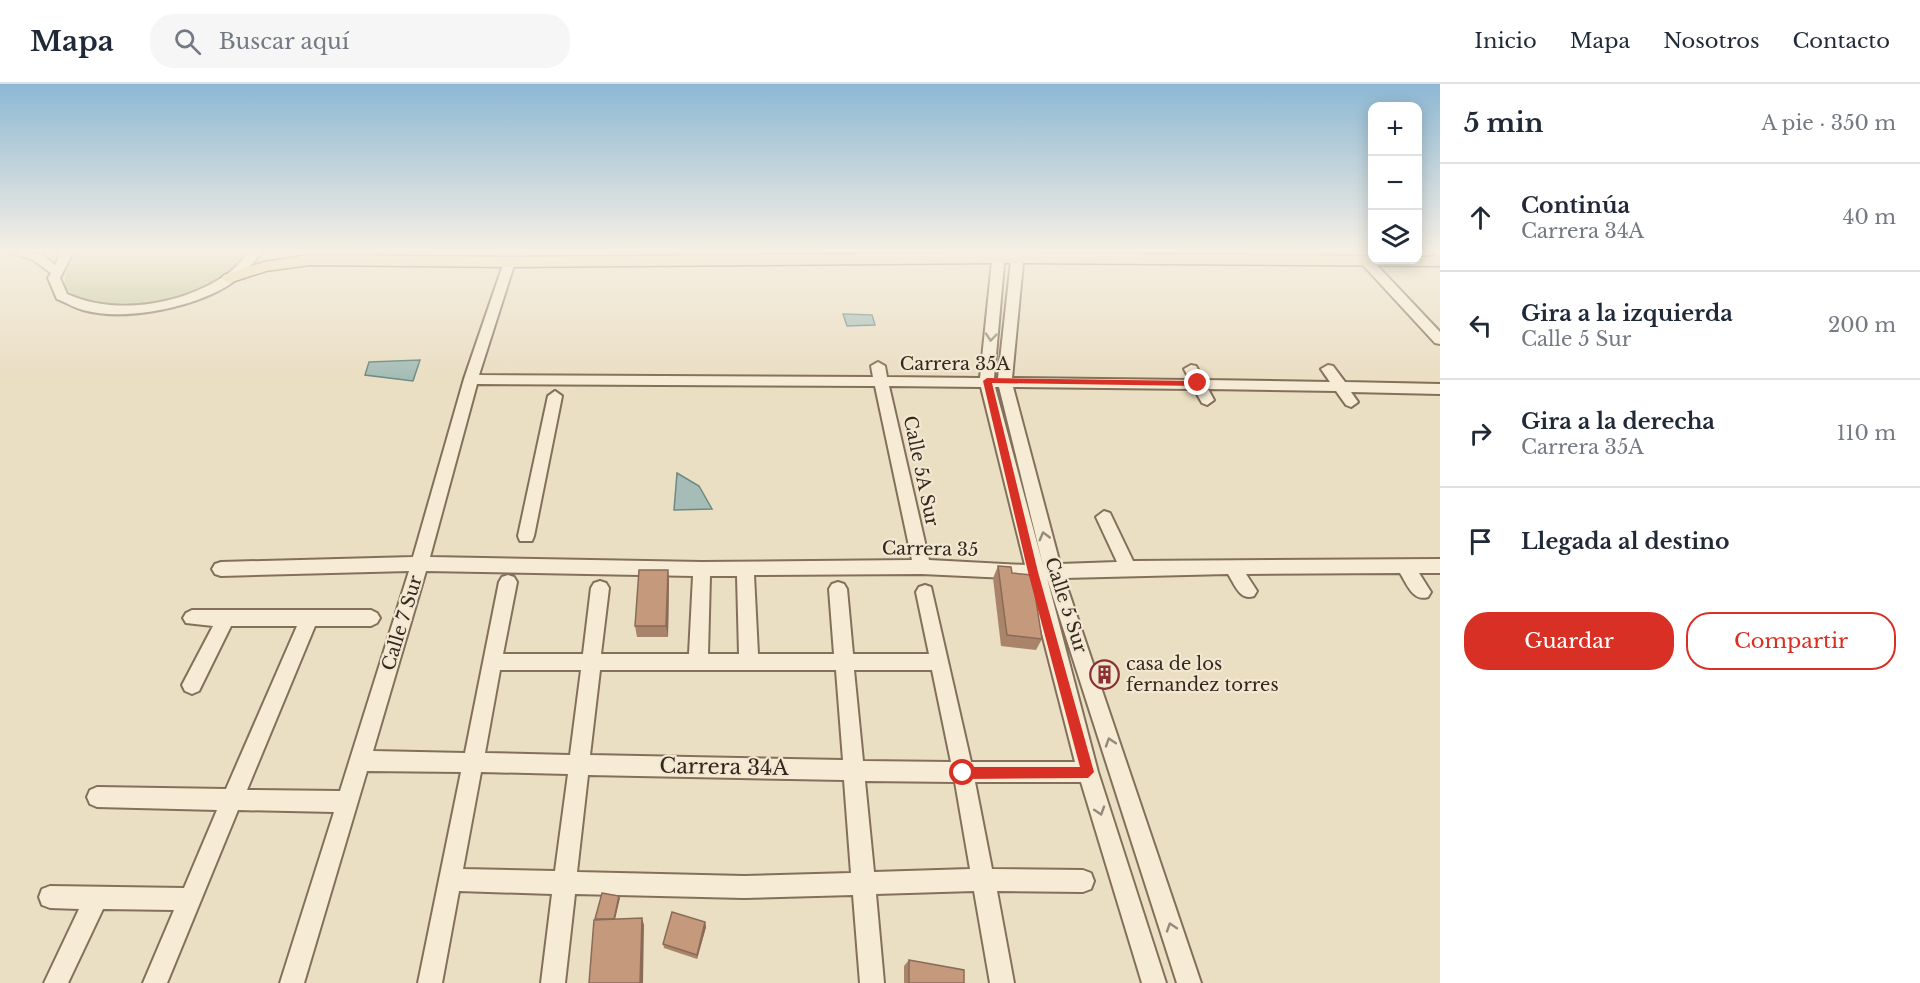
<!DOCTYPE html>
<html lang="es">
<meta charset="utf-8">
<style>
body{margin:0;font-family:"Libre Baskerville",serif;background:#f6f6f7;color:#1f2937}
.controls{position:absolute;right:18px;top:18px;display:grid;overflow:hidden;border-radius:12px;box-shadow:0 3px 15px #0003}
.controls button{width:54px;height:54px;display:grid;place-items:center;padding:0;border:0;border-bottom:2px solid #e0e1e3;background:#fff;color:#1f2937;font:30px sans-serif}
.stop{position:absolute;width:18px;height:18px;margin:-14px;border:4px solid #d93025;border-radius:50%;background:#fff}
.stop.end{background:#d93025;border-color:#fff;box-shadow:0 2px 6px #0008}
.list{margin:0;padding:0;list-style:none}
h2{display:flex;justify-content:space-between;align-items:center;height:78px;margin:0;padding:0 24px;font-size:26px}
h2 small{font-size:20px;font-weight:400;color:#747a83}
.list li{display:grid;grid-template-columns:39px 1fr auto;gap:18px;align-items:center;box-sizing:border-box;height:108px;padding:0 24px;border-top:2px solid #e0e1e3}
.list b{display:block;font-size:22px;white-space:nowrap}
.list p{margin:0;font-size:20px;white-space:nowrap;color:#747a83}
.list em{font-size:20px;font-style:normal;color:#747a83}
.actions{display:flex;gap:12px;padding:18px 24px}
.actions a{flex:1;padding:14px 0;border:2px solid #d93025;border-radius:24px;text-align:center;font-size:21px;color:#d93025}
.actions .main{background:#d93025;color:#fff}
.icon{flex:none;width:33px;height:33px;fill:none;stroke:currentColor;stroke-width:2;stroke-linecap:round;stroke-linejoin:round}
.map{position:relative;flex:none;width:1440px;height:899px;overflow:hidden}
header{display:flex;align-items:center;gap:36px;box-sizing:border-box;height:84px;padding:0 30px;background:#fff;border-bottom:2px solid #e0e1e3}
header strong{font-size:28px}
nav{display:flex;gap:33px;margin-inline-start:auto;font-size:21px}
.search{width:420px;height:54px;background:#f6f6f7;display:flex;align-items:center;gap:15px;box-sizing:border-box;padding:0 21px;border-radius:24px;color:#747a83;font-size:22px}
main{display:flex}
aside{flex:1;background:#fff}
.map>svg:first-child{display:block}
.green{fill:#c2c798}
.water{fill:#a5bdb6;stroke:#6d8a83;stroke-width:1.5}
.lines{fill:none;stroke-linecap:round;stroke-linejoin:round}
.minor-casing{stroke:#83705b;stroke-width:4}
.major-casing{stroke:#513e2f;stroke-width:3}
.minor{fill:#f6ecd5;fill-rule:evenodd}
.major{fill:#ebd19d;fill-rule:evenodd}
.wall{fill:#a9846b}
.shaded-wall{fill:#8a6b57}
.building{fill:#c5997c;stroke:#8a6b57;stroke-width:1.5}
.oneway{stroke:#958a7a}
.route{fill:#d93025}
.labels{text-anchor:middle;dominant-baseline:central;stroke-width:4.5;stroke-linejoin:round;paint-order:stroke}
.street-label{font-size:18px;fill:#34281e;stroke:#f2e8d2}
.poi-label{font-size:18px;fill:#34281e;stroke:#f2e8d2;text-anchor:start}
.near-street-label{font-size:21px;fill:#34281e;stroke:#f2e8d2}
</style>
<header>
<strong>Mapa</strong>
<div class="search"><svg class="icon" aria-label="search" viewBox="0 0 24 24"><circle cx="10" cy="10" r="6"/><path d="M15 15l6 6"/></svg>Buscar aquí</div>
<nav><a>Inicio</a><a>Mapa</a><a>Nosotros</a><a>Contacto</a></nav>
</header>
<main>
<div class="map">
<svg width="1440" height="899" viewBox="0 0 1440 899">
<rect width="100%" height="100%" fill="#eadec3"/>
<path class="green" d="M78,168H244C213,230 12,248 78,168Z"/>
<g class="water">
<polygon points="843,230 872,231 875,241 847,242"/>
<polygon points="420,276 413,297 365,291 369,278"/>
<polygon points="677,389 699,402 712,425 674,426"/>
</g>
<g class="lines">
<defs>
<g id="minor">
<path d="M9,168L41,170L55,181L61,168H73L60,194L67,210C116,232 182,221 226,191C235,185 242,176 249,168H262C255,177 246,188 237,195C202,223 125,238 83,226C74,224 66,218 57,215L48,194L51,189L33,176Z"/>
<path d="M993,168H1005L994,294H998L1012,168H1024L1012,294L1190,296L1184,285L1191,281L1196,282L1204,296L1330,298L1321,285L1328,281L1333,282L1345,298L1440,300V310L1351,308L1358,318L1351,323L1346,321L1336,307L1208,305L1214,316L1207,321L1202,319L1194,305L1013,303L1060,480L1117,478L1096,433L1104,427L1110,429L1133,477L1440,475V489H1419L1431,508L1428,513C1413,518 1407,500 1400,489L1246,490L1257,507L1254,512C1240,517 1235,501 1228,490L1064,494L1201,899H1177L1047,494L1098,688L1166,899H1142L1081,698H975L992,785L1083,786L1091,789L1094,797L1091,805L1083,808L997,807L1014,899H990L974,807L876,810L884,899H860L853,811L744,814L575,810L565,899H541L552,810L459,807L442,899H418L461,688L367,687L304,899H280L334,728L238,726L167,899H143L174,826L103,825L68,899H44L79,825L50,824L42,821L39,813L42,805L50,802L184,804L217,726L97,723L90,720L87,713L90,706L97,703L226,705L297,542H231L199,607L192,610L185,607L182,601L213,542L186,539L183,534L186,529L192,526H371L377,529L380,534L377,539L371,542H315L247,706L340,707L409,487L221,492L215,490L212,485L215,480L221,478L413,473L464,295L505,175L515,178L479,291L873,293L871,282L878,278L885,282L887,293L980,294ZM477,300L875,302L912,476L702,478L430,473ZM889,302L981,303L1025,481L929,476ZM995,303H999L1043,481ZM426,487L693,492L689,570H601L609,504L606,499L600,497L594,499L591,504L583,570H503L517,498L514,493L508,491L502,493L499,498L465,669L373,667ZM922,490L1028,495L1075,678H971L931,503L925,501L919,503L916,508L929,570H853L847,505L844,500L838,498L832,500L829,505L834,570H758L754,491ZM710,492H737L739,570H708ZM500,586H581L570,671L485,669ZM600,586H836L843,676L590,671ZM854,586H932L951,678L863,677ZM481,688L568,690L555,787L463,785ZM588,691L844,696L851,789L744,792L577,788ZM865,697L955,698L970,785L874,788Z"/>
<polygon points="1433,168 1440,168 1440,172 1435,170"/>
<polygon points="1367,174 1371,175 1440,248 1440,260 1435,259 1363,181 1361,178"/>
<polygon points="555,307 562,312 534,452 532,457 520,457 518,452 548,312"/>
</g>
<polygon id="major" points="999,169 1372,172 1372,176 1440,172 1440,182 999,179 509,183 310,181 266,187 229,199 221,194 224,191 264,178 310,171 509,173"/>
</defs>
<use href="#minor" class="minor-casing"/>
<use href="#major" class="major-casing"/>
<use href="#minor" class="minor"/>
<use href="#major" class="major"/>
</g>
<g class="wall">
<polygon points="998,482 1012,489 1042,555 1036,566 1001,562 993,494"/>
<polygon points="668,486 669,497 668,553 637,553 635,542"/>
<polygon points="1103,585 1114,589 1111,593 1101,594 1100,588"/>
<polygon points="705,838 706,843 697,875 664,864 663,860"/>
<polygon points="909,876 964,899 904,899 904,882"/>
</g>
<g class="shaded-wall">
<polygon points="668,486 669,497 668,553 666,542"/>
<polygon points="619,812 620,814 614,840 613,838"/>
<polygon points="642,834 644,841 643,899 640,899"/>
<polygon points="705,838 706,843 697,875 697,871"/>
</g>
<g class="building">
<polygon points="998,482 1011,483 1012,489 1032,491 1042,555 1007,551"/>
<polygon points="639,486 668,486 666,542 635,542"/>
<polygon points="1108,583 1114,589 1104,590 1103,585"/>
<polygon points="602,809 619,812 614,835 595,835"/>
<polygon points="672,828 705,838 697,871 663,860"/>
<polygon points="642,834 640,899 589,899 594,836"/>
<polygon points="909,876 964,886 964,899 909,899"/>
</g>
<defs><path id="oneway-chevron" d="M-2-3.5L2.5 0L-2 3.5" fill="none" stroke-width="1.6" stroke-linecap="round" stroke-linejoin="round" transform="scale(1.5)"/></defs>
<g class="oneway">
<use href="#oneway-chevron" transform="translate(991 253) rotate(95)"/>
<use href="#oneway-chevron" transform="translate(1044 452) rotate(-105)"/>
<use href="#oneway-chevron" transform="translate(1110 658) rotate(-108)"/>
<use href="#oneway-chevron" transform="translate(1100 727) rotate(72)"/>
<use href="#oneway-chevron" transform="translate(1171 843) rotate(-108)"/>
</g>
<linearGradient id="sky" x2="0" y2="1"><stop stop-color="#8db8d4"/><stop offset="0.57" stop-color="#f6f0e4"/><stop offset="1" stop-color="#f6f0e4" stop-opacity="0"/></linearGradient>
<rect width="1440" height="294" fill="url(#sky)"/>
<polygon class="route" points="987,294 1198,297 1202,299 1198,302 992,299 1038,488 1094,688 1088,694 963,695 957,689 963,683 1080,683 1028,488 983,297"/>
<defs>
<symbol id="building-ring" viewBox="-11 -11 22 22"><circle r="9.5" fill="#f2e8d2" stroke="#8d3032" stroke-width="1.5"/><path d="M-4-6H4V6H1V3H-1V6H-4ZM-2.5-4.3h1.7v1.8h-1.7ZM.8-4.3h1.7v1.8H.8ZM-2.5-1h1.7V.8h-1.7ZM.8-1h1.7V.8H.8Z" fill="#8d3032"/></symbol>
</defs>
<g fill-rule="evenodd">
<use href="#building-ring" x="1088" y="574" width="33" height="33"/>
</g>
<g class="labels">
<g class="street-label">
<text x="955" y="280">Carrera 35A</text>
<text transform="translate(921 387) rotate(78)">Calle 5A Sur</text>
<text transform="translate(930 465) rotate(1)">Carrera 35</text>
<text transform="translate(1066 521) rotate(72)">Calle 5 Sur</text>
<text transform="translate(402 539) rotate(-73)">Calle 7 Sur</text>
</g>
<g class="poi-label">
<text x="1126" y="580">casa de los<tspan x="1126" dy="21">fernandez torres</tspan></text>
</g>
<g class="near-street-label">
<text transform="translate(724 683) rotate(1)">Carrera 34A</text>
</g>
</g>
</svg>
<div class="controls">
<button>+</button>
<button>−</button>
<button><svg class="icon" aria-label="layers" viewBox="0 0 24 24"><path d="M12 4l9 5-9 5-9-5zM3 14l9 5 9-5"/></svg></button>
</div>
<div class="stop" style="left:963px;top:689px"></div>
<div class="stop end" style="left:1198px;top:299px"></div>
</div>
<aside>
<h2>5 min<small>A pie · 350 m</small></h2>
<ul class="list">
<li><svg class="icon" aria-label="ahead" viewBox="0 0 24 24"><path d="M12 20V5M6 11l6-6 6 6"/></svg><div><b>Continúa</b><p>Carrera 34A</p></div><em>40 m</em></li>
<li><svg class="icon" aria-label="left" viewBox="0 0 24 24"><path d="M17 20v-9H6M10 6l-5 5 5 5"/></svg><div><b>Gira a la izquierda</b><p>Calle 5 Sur</p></div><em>200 m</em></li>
<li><svg class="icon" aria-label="right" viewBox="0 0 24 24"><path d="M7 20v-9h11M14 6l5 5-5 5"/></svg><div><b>Gira a la derecha</b><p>Carrera 35A</p></div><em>110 m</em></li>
<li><svg class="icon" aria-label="arrive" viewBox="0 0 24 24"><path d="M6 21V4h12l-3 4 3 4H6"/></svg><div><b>Llegada al destino</b></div></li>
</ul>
<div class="actions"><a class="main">Guardar</a><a>Compartir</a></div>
</aside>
</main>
